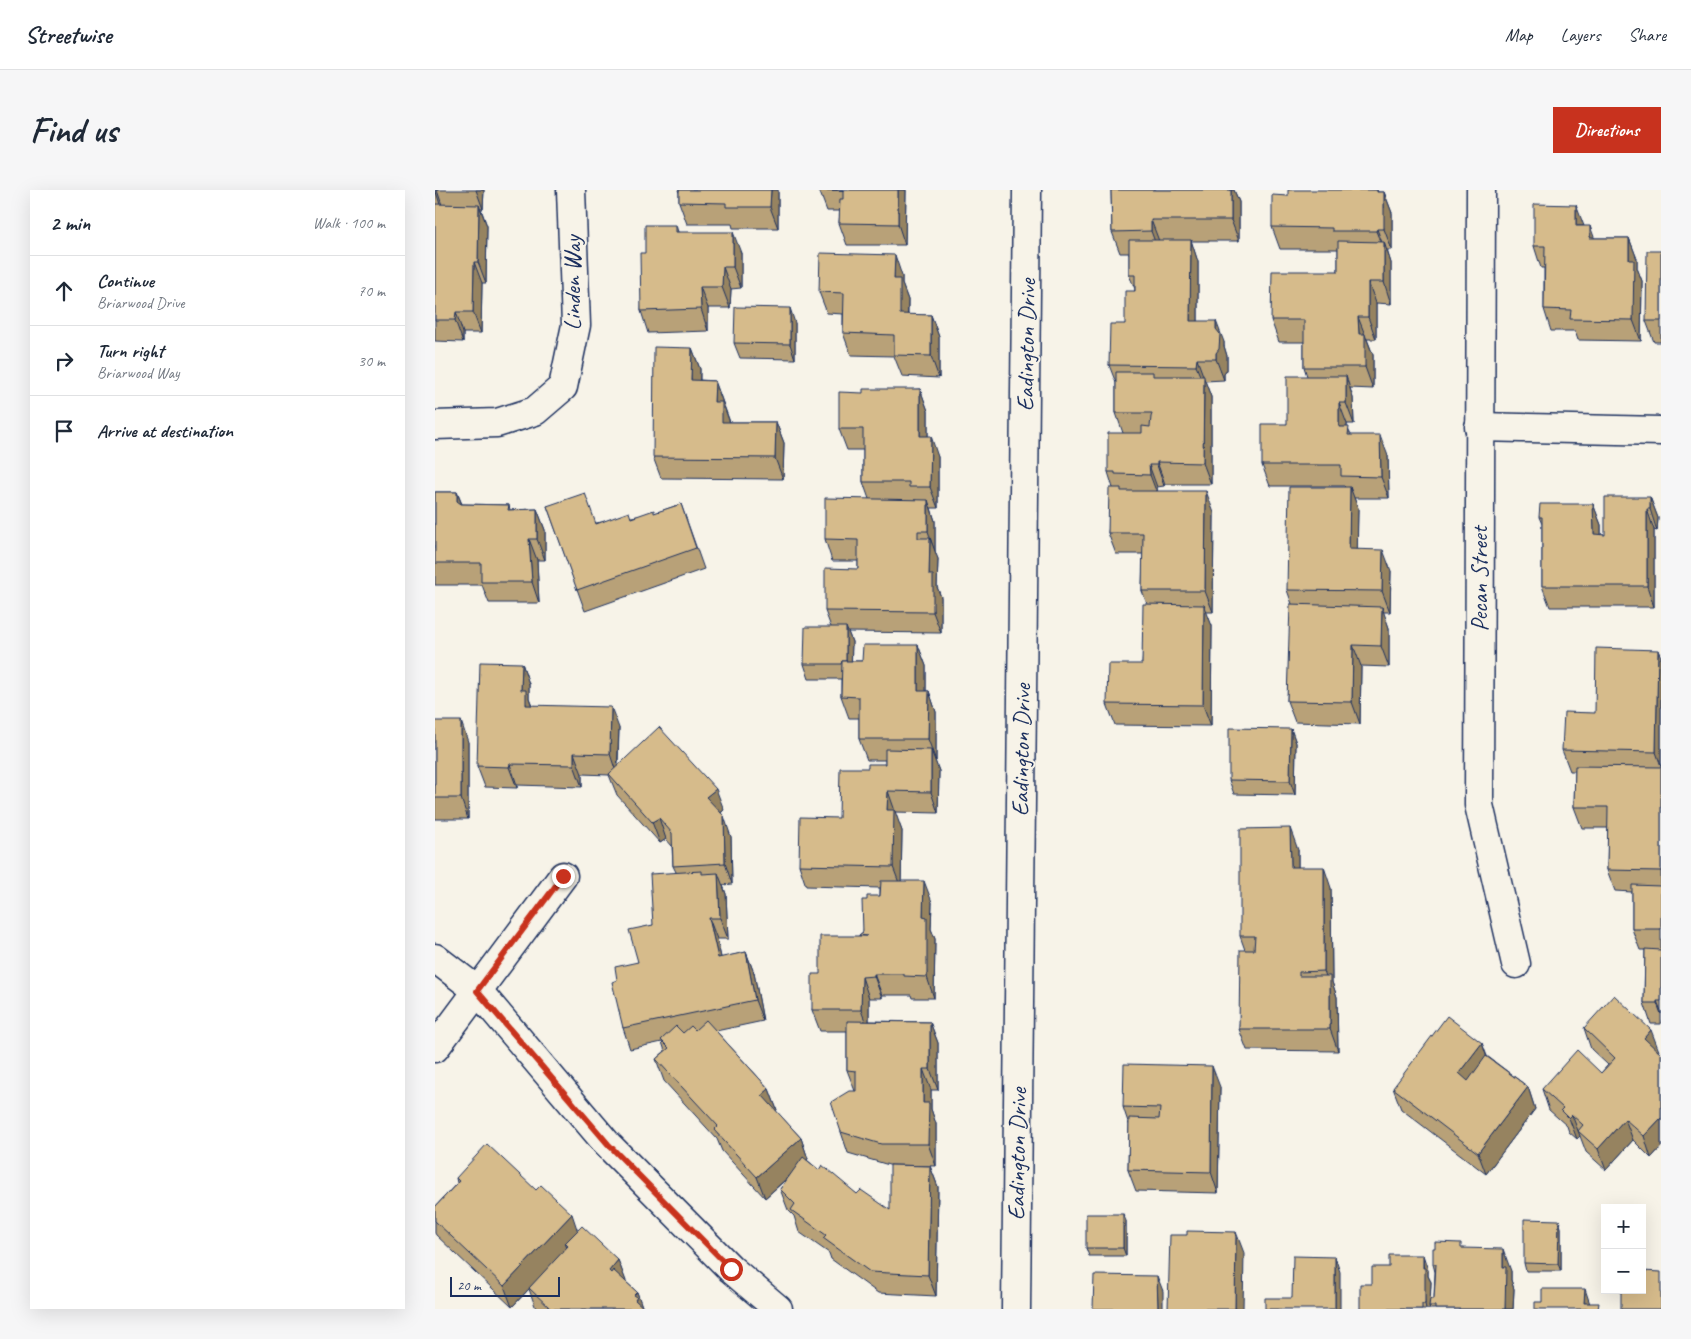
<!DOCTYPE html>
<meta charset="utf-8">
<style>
body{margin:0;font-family:Caveat,sans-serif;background:#f6f6f7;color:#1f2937}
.controls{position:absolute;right:15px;bottom:15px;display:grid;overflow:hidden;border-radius:0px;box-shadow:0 5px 20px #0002}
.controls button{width:45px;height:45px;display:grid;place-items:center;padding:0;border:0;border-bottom:1px solid #e0e1e3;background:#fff;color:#1f2937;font:25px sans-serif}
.scale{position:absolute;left:15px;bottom:12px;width:110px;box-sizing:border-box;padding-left:5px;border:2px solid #1b2f5e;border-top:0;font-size:14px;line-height:18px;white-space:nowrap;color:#1b2f5e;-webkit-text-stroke:4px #f7f3e8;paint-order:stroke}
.stop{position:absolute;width:15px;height:15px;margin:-11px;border:4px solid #c8321e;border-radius:50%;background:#fff}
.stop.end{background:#c8321e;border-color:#fff;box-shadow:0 1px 5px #0008}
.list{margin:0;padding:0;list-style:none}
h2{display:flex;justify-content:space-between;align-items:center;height:65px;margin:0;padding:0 20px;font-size:21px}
h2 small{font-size:16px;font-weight:400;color:#747a83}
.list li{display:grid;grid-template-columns:32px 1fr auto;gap:15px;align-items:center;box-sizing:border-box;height:70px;padding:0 20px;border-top:1px solid #e0e1e3}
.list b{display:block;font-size:19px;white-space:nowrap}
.list p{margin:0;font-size:16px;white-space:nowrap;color:#747a83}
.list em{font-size:16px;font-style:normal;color:#747a83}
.icon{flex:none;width:28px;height:28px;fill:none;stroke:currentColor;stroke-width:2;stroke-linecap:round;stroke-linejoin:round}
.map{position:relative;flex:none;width:1226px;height:1119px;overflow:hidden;border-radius:0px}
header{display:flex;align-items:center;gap:30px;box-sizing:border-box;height:70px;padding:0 25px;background:#fff;border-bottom:1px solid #e0e1e3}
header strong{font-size:24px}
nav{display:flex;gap:28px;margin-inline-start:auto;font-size:18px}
.intro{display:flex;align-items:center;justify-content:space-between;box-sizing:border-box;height:120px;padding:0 30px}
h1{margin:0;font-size:35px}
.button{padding:12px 22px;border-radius:0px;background:#c8321e;color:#fff;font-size:18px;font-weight:700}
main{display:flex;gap:30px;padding:0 30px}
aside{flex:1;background:#fff;border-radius:0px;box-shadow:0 5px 20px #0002}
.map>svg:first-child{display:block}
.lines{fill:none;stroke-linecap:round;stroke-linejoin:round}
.street-casing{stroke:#1b2f5e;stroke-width:31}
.street{stroke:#f7f3e8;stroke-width:28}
.wall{fill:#b8a178;stroke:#1b2f5e}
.shaded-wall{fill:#968361;stroke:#1b2f5e}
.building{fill:#d6bb8b;stroke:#1b2f5e}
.route{stroke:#c8321e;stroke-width:6}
.labels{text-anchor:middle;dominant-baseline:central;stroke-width:4;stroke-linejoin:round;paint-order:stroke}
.street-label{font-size:24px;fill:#1b2f5e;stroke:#f7f3e8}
</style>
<header>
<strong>Streetwise</strong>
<nav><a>Map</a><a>Layers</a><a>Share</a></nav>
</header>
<div class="intro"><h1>Find us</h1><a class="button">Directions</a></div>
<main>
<aside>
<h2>2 min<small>Walk · 100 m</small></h2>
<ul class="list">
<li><svg class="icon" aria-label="ahead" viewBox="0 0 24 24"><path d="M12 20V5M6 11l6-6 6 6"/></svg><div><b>Continue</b><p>Briarwood Drive</p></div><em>70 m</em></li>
<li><svg class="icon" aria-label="right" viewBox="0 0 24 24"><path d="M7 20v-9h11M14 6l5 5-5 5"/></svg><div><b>Turn right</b><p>Briarwood Way</p></div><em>30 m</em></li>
<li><svg class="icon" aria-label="arrive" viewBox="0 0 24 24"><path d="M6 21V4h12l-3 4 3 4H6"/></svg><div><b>Arrive at destination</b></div></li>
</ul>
</aside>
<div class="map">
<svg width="1226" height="1119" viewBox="0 0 1226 1119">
<rect width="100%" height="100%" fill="#f7f3e8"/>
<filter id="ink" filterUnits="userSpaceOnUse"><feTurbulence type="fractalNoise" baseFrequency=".02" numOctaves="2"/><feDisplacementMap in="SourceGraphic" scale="10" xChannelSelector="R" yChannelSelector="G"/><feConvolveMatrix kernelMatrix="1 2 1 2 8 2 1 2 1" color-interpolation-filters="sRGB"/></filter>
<g filter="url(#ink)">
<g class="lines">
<defs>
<g id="street">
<polyline points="1046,0 1044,615 1081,774"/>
<polyline points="0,235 62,233 100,221 128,197 141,135 136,0"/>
<polyline points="1044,237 1226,241"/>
<polyline points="0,768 43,801 173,955 296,1079 343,1119"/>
<polyline points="0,858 128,686"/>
<polyline points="581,1119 592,0"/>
</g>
</defs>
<use href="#street" class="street-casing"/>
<use href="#street" class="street"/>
</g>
<g class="wall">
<polygon points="0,0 49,0 48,19 46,19 52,36 51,93 47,93 46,143 28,143 28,152 0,151"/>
<polygon points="243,0 343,0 343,38 298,38 297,34 252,34 244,12 244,3"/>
<polygon points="384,0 471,0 470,55 412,55 404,33 405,21 392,21"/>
<polygon points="676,0 799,0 804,12 804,51 756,51 763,72 763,131 789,152 789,156 792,166 792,180 789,184 789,190 770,191 776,207 776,294 730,294 729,296 722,297 722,301 779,323 778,422 771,422 777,436 776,536 680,535 672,514 707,474 712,414 707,401 708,364 681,364 673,343 678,298 673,282 688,243 681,223 681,193 674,175 690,134 700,99 694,85 694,63 685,63 677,42"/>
<polygon points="942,0 943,2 949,2 957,23 957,60 952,60 956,73 956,114 941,113 941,149 932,149 938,165 938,199 915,198 918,208 919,234 912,234 912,237 916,245 953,266 954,308 919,308 923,318 922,359 956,381 955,422 948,422 954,438 954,477 926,476 925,534 860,532 852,511 857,414 852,400 910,297 909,296 835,296 827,275 852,234 872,186 869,177 869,152 844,152 836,130 903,81 903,59 845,59 837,37 853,6"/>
<polygon points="241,35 243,42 306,63 306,98 296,99 295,118 273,118 273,141 213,143 206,121 210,63"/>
<polygon points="1149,36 1159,48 1194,48 1202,69 1202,78 1207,91 1206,151 1143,150 1140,141 1116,141 1109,119 1109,78 1106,78 1099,56"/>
<polygon points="1226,61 1226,152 1219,152 1211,131"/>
<polygon points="467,86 467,94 473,110 473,125 496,125 504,147 504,188 467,186 459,166 416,165 408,143 408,124 392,123 384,102"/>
<polygon points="360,133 360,169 305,168 299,153"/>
<polygon points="257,158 265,179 265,190 280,191 295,232 341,232 349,253 348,289 226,288 218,267"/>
<polygon points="485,199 493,221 493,246 503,267 503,318 496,318 500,331 500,363 503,369 502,397 506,407 506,443 413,442 417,452 416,471 427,471 483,455 491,476 491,501 494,501 501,522 501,571 500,571 504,581 503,623 460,622 460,623 467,641 466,691 497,712 496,739 500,749 499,808 477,808 476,805 447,805 447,808 434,808 434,831 495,832 503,853 503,900 496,900 496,919 501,934 501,976 454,975 413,963 406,942 420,901 412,880 412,841 385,841 377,820 385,784 424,746 424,745 428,742 432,710 445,706 445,698 371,696 364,675 404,628 433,578 450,574 450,570 432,570 424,549 424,528 414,528 406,506 406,489 374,489 369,474 396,437 390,421 423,379 423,371 397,371 390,349 434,309 428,292 428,260 412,260 404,239 428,203"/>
<polygon points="0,302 22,302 27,314 74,315 75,320 102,319 110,340 110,370 102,370 104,413 54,413 47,395 0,395"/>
<polygon points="1215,307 1223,328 1222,341 1219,340 1219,417 1115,417 1107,396 1107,334 1104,327 1158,314 1166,335 1166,345 1170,345"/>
<polygon points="246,314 269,379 150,421 112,316 161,333 220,323"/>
<polygon points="1226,467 1226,834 1216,834 1209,813 1210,760 1205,760 1197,739 1197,702 1180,701 1172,680 1173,638 1147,638 1139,617 1140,581 1135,581 1127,560 1160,523"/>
<polygon points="87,473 94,494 94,508 97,515 184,538 183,576 289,620 286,623 296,647 297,694 288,695 291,704 293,749 282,749 286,768 311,762 319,783 328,831 281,841 334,899 342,920 341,921 366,948 373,969 372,970 384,980 422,1004 455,1020 495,976 503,997 501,1106 443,1103 396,1069 394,1063 364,1042 359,1026 353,1020 345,999 355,986 330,1008 287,961 282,949 229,891 221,869 230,861 227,852 195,859 188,838 182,790 203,772 218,735 241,682 238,676 237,656 231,649 225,653 182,605 174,585 147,584 147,597 82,595 82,598 50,597 42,576"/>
<polygon points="0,531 33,552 33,629 0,629"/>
<polygon points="856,539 861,553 860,605 799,604 794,590"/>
<polygon points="863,660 863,677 896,698 897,792 902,807 903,861 812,860 804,839 810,760 805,746"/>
<polygon points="1149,838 1224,861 1223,862 1226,864 1226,957 1216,968 1198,950 1171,980 1151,962 1145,946 1142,949 1134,942 1132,936 1114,920 1107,899 1166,883 1173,875 1156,859"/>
<polygon points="1047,853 1052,866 1093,897 1100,919 1051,984 966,919 958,898"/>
<polygon points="785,897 783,1003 701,1001 693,980 694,935 688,917"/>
<polygon points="21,988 142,1040 183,1070 191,1092 202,1102 207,1117 210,1119 101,1119 94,1099 77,1117 1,1045 0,1043 0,1017 22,993"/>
<polygon points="1124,1030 1126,1038 1126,1081 1091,1081 1089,1073"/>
<polygon points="691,1031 691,1066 654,1066 651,1058"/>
<polygon points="1028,1058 1076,1081 1076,1090 1079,1099 1078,1119 995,1119 995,1118 995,1119 925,1119 937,1094 993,1080 993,1086 996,1092 995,1109 999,1109 1000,1082 998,1074"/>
</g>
<g class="shaded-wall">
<polygon points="1,0 2,0 8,18 8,24 1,2"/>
<polygon points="41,0 49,0 48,19"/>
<polygon points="336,0 343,0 343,38 335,17"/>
<polygon points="463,0 471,0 470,55 463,34"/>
<polygon points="796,0 799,0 804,12 804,51 796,30"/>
<polygon points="942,0 949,18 949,2 957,23 957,60 949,39"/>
<polygon points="44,15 52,36 51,93 43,72"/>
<polygon points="1141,15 1149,36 1141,36"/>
<polygon points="716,30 724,51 724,63 716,41"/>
<polygon points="1155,36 1163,58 1155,48"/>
<polygon points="942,39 949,58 949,52 956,73 956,114 949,92 949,61 941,41"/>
<polygon points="298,42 306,63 306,98 298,77"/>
<polygon points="1194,48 1202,69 1202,78 1207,91 1206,151 1198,130 1194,70"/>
<polygon points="756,50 763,72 763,152 755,131"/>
<polygon points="460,65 467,86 467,94 473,110 472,146 465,124 459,89"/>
<polygon points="39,72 47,93 46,143 38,122"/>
<polygon points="288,77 296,99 295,118 287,97"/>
<polygon points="933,92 941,113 941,149 933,127"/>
<polygon points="265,97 273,118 273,141 266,119"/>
<polygon points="355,118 360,133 360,169 355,154"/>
<polygon points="21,122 28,143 28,152 20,130"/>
<polygon points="496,125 504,147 504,188 496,166"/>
<polygon points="923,127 938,165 938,199 930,177 924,144"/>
<polygon points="781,131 789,152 789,156 792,166 792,180 789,184 789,190 781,169"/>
<polygon points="257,158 265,179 264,211 256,190"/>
<polygon points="762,169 776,207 776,294 768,273 769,195 761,176"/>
<polygon points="911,186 918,208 919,234 911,213"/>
<polygon points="280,191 295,233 295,253 279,212"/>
<polygon points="485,199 493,221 493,267 485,246"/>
<polygon points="904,213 912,234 912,258 904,237"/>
<polygon points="341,232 349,253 348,289 340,268"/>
<polygon points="945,245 953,266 954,308 946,287"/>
<polygon points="496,246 503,267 503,318 495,297"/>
<polygon points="722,272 730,294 729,296 722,275"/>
<polygon points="714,275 722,297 723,306 715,285"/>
<polygon points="915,297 923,318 922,380 914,359"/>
<polygon points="771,301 779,323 778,422 770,401"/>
<polygon points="22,302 30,323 22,311"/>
<polygon points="1215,307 1223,328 1222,341 1215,319"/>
<polygon points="493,310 500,331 500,363 493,341"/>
<polygon points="1158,314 1166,335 1166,366 1159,344"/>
<polygon points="102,319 110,340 110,370 102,349"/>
<polygon points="1212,319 1219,340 1219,417 1212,396"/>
<polygon points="495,348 503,369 502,397 506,407 506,443 498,422 494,385"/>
<polygon points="94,349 102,370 104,413 97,392"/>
<polygon points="948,360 956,381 955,422 947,401"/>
<polygon points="769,415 777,436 776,536 768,515"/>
<polygon points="947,417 954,438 954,477 946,456"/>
<polygon points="411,437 417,452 416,489 411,474"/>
<polygon points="483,455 491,476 491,522 483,501"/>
<polygon points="918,455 926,476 925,534 917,512"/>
<polygon points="1223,460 1226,467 1226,576 1221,562"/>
<polygon points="87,473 94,494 94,508 99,522 99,536 86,500"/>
<polygon points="494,501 501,522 501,571 493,549"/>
<polygon points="176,517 184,538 182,585 175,564"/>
<polygon points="26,531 33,552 33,629 26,608"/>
<polygon points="856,539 861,553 860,605 855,591"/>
<polygon points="496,560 504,581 503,623 496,602"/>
<polygon points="139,563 147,584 147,597 139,575"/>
<polygon points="75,574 82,595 82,598 74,577"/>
<polygon points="281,599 289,620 279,628 271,607"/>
<polygon points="453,601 467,641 466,698 458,677 452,620"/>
<polygon points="289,626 296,647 297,694 290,673"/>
<polygon points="224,628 231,649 225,653 217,632"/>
<polygon points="855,638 863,660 863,698 856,677"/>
<polygon points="889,677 896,698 897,792 902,807 903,861 895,839 895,797 889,781"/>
<polygon points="283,683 291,704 293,749 285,728"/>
<polygon points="489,691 497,712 496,739 500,749 499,808 492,787 488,727"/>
<polygon points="274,728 282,749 291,790 283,768"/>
<polygon points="311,762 319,783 328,831 320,810"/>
<polygon points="439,784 447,805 447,808 439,786"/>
<polygon points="427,787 434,808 434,842 426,820"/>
<polygon points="1222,811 1226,821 1226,824 1222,813"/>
<polygon points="495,832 503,853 503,900 495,879"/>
<polygon points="1216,840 1224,861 1216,870 1209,848"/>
<polygon points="1047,853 1054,874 1031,905 1024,883"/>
<polygon points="777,876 785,897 783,1003 776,982"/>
<polygon points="488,879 496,900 496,919 501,934 501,976 493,954 488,913"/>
<polygon points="1093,897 1100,919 1051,984 1043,963"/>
<polygon points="334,899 342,920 335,927 327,905"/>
<polygon points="1137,925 1145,946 1142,949 1134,928"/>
<polygon points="1226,928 1226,957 1216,968 1209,946"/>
<polygon points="1190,929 1198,950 1171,980 1163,959"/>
<polygon points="366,948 373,969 330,1008 322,987"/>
<polygon points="495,976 503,997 501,1106 493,1085"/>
<polygon points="137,1024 144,1045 130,1053 132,1058 77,1117 69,1096"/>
<polygon points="688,1024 691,1031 691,1066 688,1058"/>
<polygon points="1124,1030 1126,1038 1126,1081 1123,1074"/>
<polygon points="801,1042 809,1063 808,1119 800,1119"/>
<polygon points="1068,1059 1076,1081 1076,1090 1079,1099 1078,1119 1070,1119 1068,1077"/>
<polygon points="988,1065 993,1080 993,1086 996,1092 995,1116 994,1116 995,1119 991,1119 990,1114"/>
<polygon points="900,1067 905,1082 905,1119 900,1119"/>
<polygon points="183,1070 191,1091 181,1102 174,1081"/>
<polygon points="722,1086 728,1101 728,1119 723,1119"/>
<polygon points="1150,1099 1155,1114 1149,1113"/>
<polygon points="202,1102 208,1119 200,1110 199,1105"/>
</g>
<g class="building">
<polygon points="244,0 336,0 335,17 291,17 291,13 244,12"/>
<polygon points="390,0 463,0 463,34 404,33 405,9 408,9 408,0"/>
<polygon points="676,0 796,0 796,30 716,30 716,41 677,42"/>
<polygon points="853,0 942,0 942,2 949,2 949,39 942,39 941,41 897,41 897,38 837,37 837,5 853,6"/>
<polygon points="0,14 44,15 43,72 39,72 38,122 21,122 20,130 0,130"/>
<polygon points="1099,14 1141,15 1141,36 1155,36 1155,48 1194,48 1194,70 1199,70 1198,130 1135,129 1136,120 1109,119 1110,56 1099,56"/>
<polygon points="210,35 241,35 241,42 298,42 298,77 288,77 287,97 265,97 266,119 206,121 205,63 210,63"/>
<polygon points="694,50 756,50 755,131 781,131 781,139 785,144 784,159 781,163 781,169 762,169 761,176 674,175 675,134 690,134 690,101 700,101 700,85 694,85"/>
<polygon points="903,51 949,52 949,92 933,92 933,127 923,127 924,144 930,144 930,177 869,177 869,130 836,130 837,81 903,81"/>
<polygon points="1212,61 1226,61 1226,131 1211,131"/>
<polygon points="385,63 460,65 459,89 465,89 465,124 496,125 496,166 459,165 459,145 408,143 409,103 384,102"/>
<polygon points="300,117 355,118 355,154 299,153"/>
<polygon points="219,157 257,158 256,190 280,191 279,212 287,212 287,232 341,232 340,268 218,267"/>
<polygon points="681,182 718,182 718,186 769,186 768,273 722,272 722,275 714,275 715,285 680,284 680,282 673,282 673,243 707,243 707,236 715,237 716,227 717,223 681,223"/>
<polygon points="852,186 911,186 911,213 904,213 904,237 914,237 913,245 945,245 946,287 906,286 906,275 827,275 827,234 852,234"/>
<polygon points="428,199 485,199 485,246 496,246 495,297 474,297 474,292 428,292 428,239 404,239 404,202 428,203"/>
<polygon points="854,297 915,297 914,359 948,360 947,401 852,400"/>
<polygon points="674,298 686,298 686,301 771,301 770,401 707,401 708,343 673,343"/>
<polygon points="0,302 22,302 22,311 26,314 74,315 73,320 102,319 102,349 94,349 97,392 46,392 46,373 0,373"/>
<polygon points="150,303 161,334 194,322 196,328 219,320 219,323 246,314 261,358 142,400 112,316"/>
<polygon points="1170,307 1215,307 1215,319 1212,319 1212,396 1107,396 1107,327 1104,327 1105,314 1158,314 1159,344 1170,345"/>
<polygon points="390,308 493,310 493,341 483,341 483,348 495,348 494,385 498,385 498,422 390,421 390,378 423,379 423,350 390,349"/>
<polygon points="708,414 769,415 768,515 672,514 673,474 707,474"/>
<polygon points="855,414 947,417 946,456 918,455 917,512 852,511"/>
<polygon points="370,437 411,437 411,471 407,471 406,474 369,474"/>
<polygon points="428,455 483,455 483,501 494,501 493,549 424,549 424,507 406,506 407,471 427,471"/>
<polygon points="1161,458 1223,460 1221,562 1127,560 1129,522 1160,523"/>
<polygon points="45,472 87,473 86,500 91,500 91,515 176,517 175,564 139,563 139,575 75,574 74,577 42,576"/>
<rect x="0" y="531" width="26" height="77"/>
<polygon points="224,537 281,599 271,607 289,626 290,673 238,676 237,643 224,628 217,632 174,584"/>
<polygon points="794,538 856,539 855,591 794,590"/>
<polygon points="450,559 496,560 496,602 453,601 452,620 459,620 458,677 364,675 365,627 404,628 405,578 433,578 433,574 450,574"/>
<polygon points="1140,576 1226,577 1226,681 1172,680 1173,617 1139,617"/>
<polygon points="855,638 856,677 889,677 889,781 864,782 864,786 895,786 895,839 804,839 805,760 819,760 820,746 805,746 805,639"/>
<polygon points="267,681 267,684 283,683 285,728 274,728 283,768 311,762 320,810 188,838 177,792 182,790 180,777 203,772 194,740 218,735 215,684"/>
<polygon points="446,691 489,691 488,727 492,728 492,787 469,786 469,784 439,784 439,786 427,787 426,820 377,820 377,784 385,784 385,746 432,746 424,745 428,742 427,710 432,710 432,706 445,706"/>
<polygon points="1197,695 1226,696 1226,739 1197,739"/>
<polygon points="1210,759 1226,760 1226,811 1222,811 1222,813 1209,813"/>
<polygon points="1179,805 1216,840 1209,848 1226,864 1226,928 1209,946 1190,929 1163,959 1143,941 1148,935 1137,925 1134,928 1126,920 1128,918 1107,899 1142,860 1166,883 1180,868 1149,838"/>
<polygon points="1012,826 1047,853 1024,883 1033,891 1051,866 1093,897 1043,963 958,898"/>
<polygon points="271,830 334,899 327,905 366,948 322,987 279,940 283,936 221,869 234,858 226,850 241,836 248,843 256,836 260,840"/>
<polygon points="412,831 495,832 495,879 488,879 488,913 494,913 493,954 446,954 406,942 396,912 414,901 421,901 421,881 412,880"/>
<polygon points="689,874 777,876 776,982 693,980 694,928 724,929 725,918 688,917"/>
<polygon points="52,954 101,1000 106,995 137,1024 69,1096 0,1031 0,1017 24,991 21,988"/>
<polygon points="368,967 384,980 387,975 422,1004 426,1000 455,1020 455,975 495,976 493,1085 435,1082 388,1048 391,1045 356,1020 360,1014 345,999"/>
<rect x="651" y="1024" width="37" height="34"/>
<polygon points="1089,1029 1124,1030 1123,1074 1089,1073"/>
<polygon points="147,1036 183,1070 174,1081 176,1083 178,1080 202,1102 199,1105 202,1107 200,1110 210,1119 116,1119 94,1098 133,1056 130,1053"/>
<polygon points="752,1041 801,1042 800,1119 733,1119 735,1045 752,1045"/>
<polygon points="1000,1052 1026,1053 1026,1058 1068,1059 1068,1077 1071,1077 1070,1119 1000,1119 1000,1116 994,1116 995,1109 999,1109 1001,1074 998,1074 998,1058 1000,1058"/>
<polygon points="954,1065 988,1065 988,1078 990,1078 990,1114 987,1114 987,1119 925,1119 925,1094 937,1094 937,1077 954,1077"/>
<polygon points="858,1066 900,1067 900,1119 830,1119 830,1108 857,1108"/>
<polygon points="1207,1081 1226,1082 1226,1119 1186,1119 1186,1100 1207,1100"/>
<polygon points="659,1085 722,1086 723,1119 658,1119"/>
<polygon points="1107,1099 1150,1099 1149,1113 1164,1113 1163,1119 1100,1119 1100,1112 1107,1112"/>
</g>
</g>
<g class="lines" filter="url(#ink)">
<polyline class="route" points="128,686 42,801 173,954 296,1079"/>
</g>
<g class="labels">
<g class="street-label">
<text transform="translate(137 93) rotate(-90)">Linden Way</text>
<text transform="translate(591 155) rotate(-89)">Eadington Drive</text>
<text transform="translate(1044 389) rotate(-90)">Pecan Street</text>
<text transform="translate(586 560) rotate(-89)">Eadington Drive</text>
<text transform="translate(582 964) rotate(-89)">Eadington Drive</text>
</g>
</g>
</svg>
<div class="controls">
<button>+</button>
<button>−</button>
</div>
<div class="scale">20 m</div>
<div class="stop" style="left:296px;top:1079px"></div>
<div class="stop end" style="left:128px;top:686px"></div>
</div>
</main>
